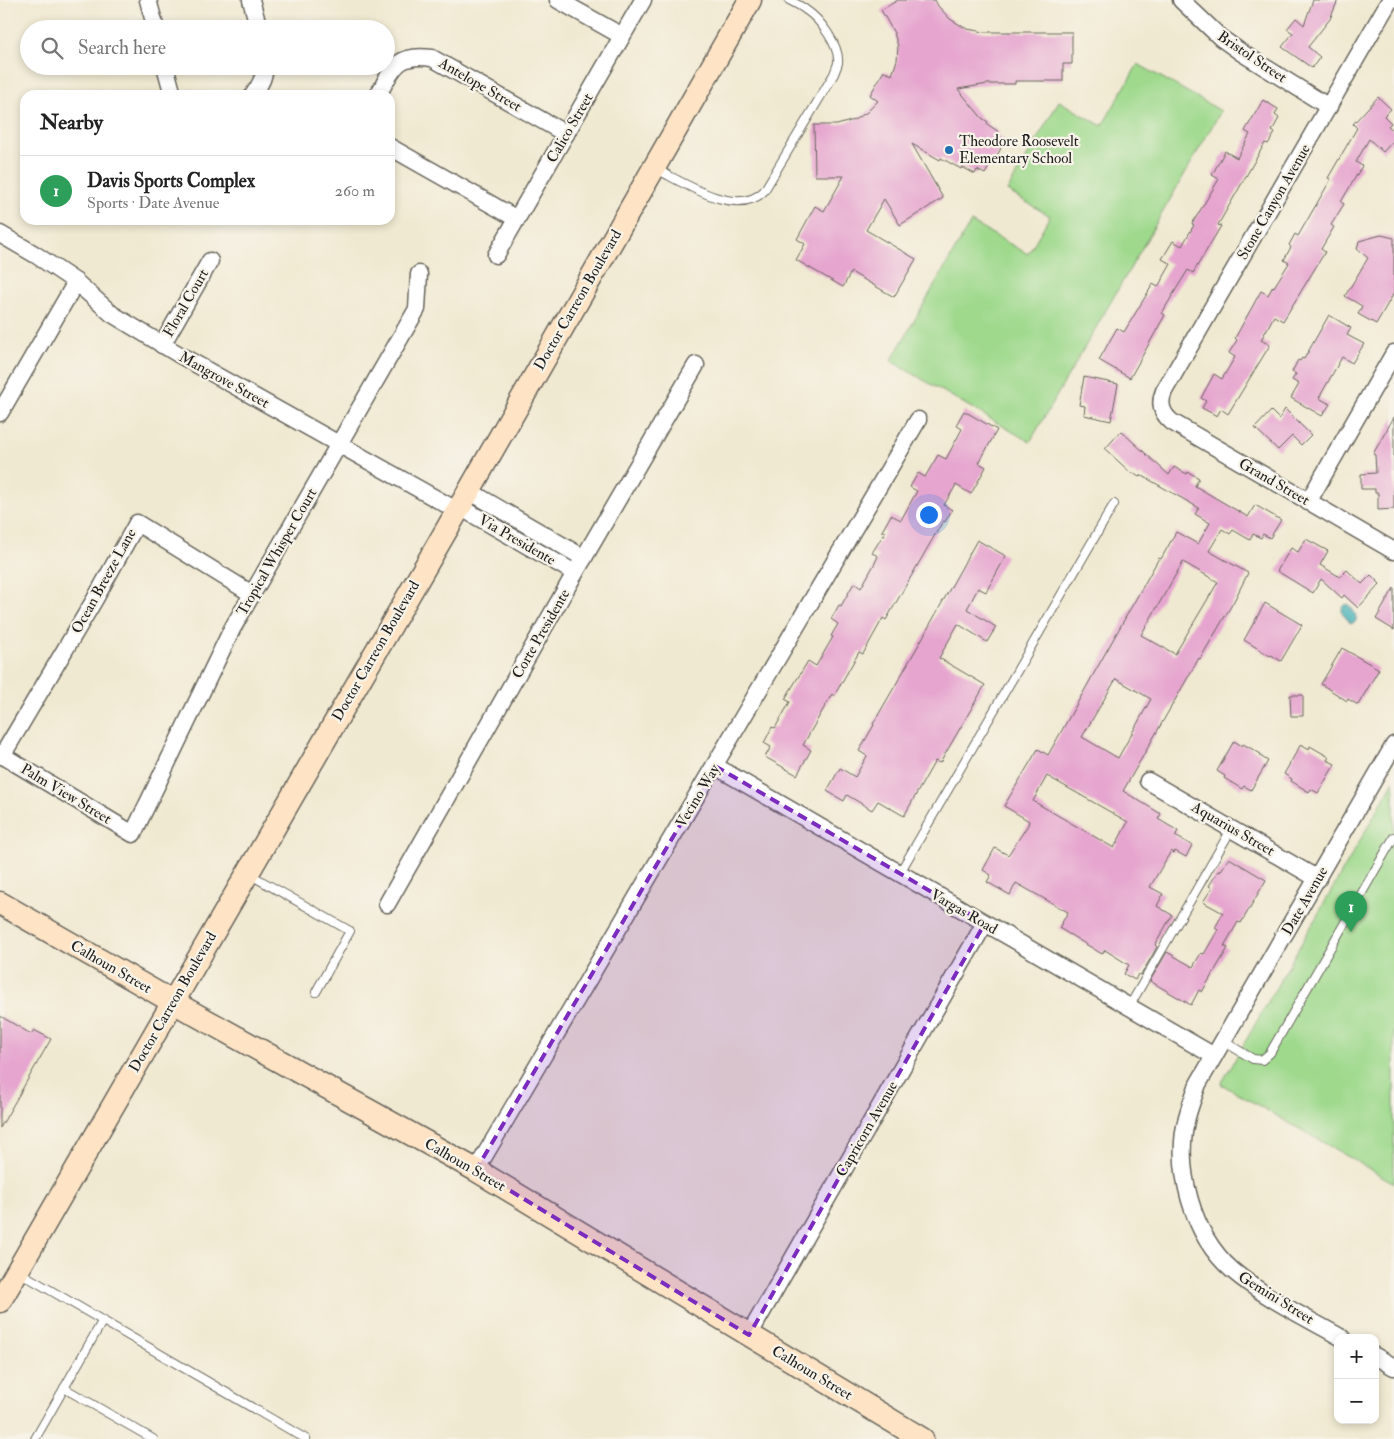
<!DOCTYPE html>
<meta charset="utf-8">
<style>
body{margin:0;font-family:"IM FELL Double Pica",serif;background:#f2f2f2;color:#222}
.controls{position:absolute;right:15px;bottom:15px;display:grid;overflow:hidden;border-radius:10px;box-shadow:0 2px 8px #0003}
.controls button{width:45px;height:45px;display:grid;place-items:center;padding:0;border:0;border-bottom:1px solid #e0e0e0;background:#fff;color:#222;font:25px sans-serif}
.you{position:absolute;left:928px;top:514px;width:18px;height:18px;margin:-12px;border:4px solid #fff;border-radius:50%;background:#1a73e8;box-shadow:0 0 0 8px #1a73e833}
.badge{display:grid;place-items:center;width:32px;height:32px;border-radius:50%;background:#7c3aed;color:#fff;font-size:16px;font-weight:700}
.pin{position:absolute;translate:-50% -41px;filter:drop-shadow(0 1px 2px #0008)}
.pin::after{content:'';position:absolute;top:26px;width:18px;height:15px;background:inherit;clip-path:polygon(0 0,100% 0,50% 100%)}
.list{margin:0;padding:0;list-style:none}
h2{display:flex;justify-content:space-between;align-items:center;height:65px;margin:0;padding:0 20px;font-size:21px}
h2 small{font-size:16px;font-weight:400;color:#767676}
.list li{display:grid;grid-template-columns:32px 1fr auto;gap:15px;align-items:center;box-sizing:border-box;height:70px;padding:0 20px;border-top:1px solid #e0e0e0}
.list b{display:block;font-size:19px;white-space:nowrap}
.list p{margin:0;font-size:16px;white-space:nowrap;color:#767676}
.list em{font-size:16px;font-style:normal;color:#767676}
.icon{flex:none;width:28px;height:28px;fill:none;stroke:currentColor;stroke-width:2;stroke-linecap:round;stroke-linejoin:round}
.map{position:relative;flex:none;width:1394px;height:1439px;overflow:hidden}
.search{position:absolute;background:#fff;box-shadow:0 2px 8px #0003;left:20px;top:20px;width:375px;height:55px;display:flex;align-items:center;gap:12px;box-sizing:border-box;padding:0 18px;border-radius:28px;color:#767676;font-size:19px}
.panel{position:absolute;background:#fff;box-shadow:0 2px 8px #0003;left:20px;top:90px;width:375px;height:135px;border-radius:15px}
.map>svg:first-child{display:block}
.green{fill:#9ed98c;stroke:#5d7a54}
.water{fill:#3caeb5;stroke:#2c6568}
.building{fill:#e6a5cf;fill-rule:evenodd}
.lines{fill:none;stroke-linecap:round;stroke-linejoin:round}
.lane-casing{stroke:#66645b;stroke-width:10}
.street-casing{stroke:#66645b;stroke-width:19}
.secondary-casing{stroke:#66645b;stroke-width:25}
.lane{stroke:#fff;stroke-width:8}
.street{stroke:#fff;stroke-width:16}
.secondary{stroke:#fee4c5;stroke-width:22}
.marked{fill:#7b2cbf;fill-opacity:0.2;stroke:#7b2cbf;stroke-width:4;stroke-dasharray:10 6;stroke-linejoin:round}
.poi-dot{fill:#1f6fb2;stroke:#f7f3e8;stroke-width:2}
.labels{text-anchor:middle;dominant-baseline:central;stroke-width:4.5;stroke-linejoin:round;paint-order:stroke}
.street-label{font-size:15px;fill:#1c1c1c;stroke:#f7f3e8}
.poi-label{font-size:15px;fill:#1c1c1c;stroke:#f7f3e8;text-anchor:start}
</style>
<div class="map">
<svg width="1394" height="1439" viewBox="0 0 1394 1439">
<rect width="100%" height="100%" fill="#f7f3e8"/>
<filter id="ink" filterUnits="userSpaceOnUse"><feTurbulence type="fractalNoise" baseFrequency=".02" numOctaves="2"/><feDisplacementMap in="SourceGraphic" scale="10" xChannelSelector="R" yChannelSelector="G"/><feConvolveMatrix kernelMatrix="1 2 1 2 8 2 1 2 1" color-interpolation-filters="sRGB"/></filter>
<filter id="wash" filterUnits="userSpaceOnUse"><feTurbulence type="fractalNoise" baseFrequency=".0096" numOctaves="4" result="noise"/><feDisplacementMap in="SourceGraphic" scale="20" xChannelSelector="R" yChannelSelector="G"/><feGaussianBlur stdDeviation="1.12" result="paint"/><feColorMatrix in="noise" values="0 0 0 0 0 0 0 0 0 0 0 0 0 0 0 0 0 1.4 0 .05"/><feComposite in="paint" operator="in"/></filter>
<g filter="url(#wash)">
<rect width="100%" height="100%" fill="#f0e9d1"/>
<g class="green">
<polygon points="1138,64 1221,111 1030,442 891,361 971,222 1028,254 1050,216 1007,191 1059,101 1102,126"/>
<polygon points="1394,781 1394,1183 1221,1084"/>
</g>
<path class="water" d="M1346,604C1352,606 1357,615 1356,621L1354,623H1350L1342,613V608Z"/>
<g id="blocks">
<g class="building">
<polygon points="898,0 935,0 938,6 950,19 967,29 985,32 1072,32 1072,64 1063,64 1063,81 1015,81 1015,84 988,84 958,89 982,118 988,122 987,124 999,132 997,136 1005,140 993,164 991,163 985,174 977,170 975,174 962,167 961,169 941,158 940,160 912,144 943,198 900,225 884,199 866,230 916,259 894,297 851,272 843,287 796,260 805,244 797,239 815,206 824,211 844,176 815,176 814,125 837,125 854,120 866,113 878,101 870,95 884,71 892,75 897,60 898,46 894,33 881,10"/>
<polygon points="1313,0 1338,0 1330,19 1308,47 1320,57 1312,68 1282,47 1293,33 1287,29 1296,18 1304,25"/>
<polygon points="1378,97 1391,109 1384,116 1391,123 1388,126 1394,131 1394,140 1383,152 1369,139 1356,162 1362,166 1341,202 1344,204 1331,225 1334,227 1321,249 1325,252 1283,321 1274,316 1261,340 1270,345 1228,414 1221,409 1217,416 1202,408 1206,401 1201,398 1214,374 1222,379 1235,357 1229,353 1237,340 1235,338 1261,291 1268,295 1273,286 1274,287 1289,263 1284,260 1291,247 1289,245 1295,234 1298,236 1331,179 1328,178 1357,128 1353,124"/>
<polygon points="1263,100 1278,109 1275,115 1279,118 1272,131 1275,133 1268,144 1265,143 1218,225 1221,226 1193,273 1188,270 1175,291 1162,313 1165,315 1130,378 1099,360 1117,328 1124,332 1153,284 1158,287 1171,264 1162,259 1173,241 1182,246 1194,225 1192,224 1219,179 1212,175 1225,151 1237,158 1250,134 1245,131"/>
<polygon points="1381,235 1394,238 1394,293 1376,324 1358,314 1362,306 1345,296 1368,258 1357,249 1359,241"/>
<polygon points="1329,315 1351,328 1347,335 1364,344 1352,363 1342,357 1319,398 1330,404 1322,416 1291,398 1299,384 1292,380 1296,374 1292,372 1298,360 1300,361 1302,358 1304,359"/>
<polygon points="1084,377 1118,384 1111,421 1084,415 1085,406 1079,405"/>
<polygon points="1285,409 1311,435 1301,445 1292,436 1278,450 1255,428 1271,411 1279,419"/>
<polygon points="964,411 997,430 979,463 986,467 971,494 956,485 944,505 952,510 945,522 943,521 886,620 883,618 863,654 859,652 834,696 832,694 803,745 811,750 797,775 765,757 771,747 764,743 772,727 775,728 790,702 785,699 808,661 816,666 833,637 831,636 838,624 831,619 839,605 841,606 854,583 861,588 875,563 878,556 872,553 885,532 882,531 891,515 901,520 917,491 910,487 918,473 925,477 938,455 946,459 962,429 956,425"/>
<polygon points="1394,417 1394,509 1378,510 1378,493 1375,493 1375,489 1361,489 1361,474 1376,473 1375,455 1373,454"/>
<path d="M1121,431L1169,475L1174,467L1187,474L1188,472L1199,478L1195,486L1248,517L1255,505L1281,520L1270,538L1263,534L1261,538L1253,534L1250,540L1233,530L1230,534L1222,529L1209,551L1248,573L1234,601L1200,659L1199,658L1123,791L1161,814L1158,819L1178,831L1175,836L1192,845L1186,857L1175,851L1174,853L1171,851L1150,887L1163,894L1157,906L1172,915L1155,945L1157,947L1141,975L1138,974L1135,980L1124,974L1129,965L1105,950L1102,954L1059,928L1068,912L1016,883L1010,895L987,882L991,875L983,870L995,848L1008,855L1028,825L1029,821L1004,806L1038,749L1048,755L1159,558L1161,559L1176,532L1198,544L1210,523L1195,514L1199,508L1141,475L1139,477L1133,473L1132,474L1105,449ZM1183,562L1218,582L1175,654L1141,635ZM1116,679L1151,699L1118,758L1082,737ZM1047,776L1128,822L1114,848L1033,801Z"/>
<polygon points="1306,539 1328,551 1320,565 1340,577 1347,570 1362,584 1371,575 1380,584 1358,608 1344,595 1342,598 1321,579 1313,593 1277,571 1291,548 1298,552"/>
<polygon points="977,540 1006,556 986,592 978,588 967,609 996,627 987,642 958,624 939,658 985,685 940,763 935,761 904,816 878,801 872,810 847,795 844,801 827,791 840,768 855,777 867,756 859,751 874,725 873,724 918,646"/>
<polygon points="1394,588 1394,630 1376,619"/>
<polygon points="1265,603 1302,625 1281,661 1271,655 1270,656 1244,640"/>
<polygon points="1342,648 1379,669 1358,705 1348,699 1347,701 1321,684"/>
<polygon points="1290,695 1303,695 1303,716 1291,716"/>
<polygon points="1234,741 1242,746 1243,744 1261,754 1260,756 1268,761 1251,790 1244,786 1242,789 1224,778 1225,776 1217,771"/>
<polygon points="1301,744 1309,749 1310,746 1329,757 1327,760 1335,764 1318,793 1311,789 1309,792 1291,781 1292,779 1284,774"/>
<polygon points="1229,858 1266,880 1241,923 1238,922 1224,946 1228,948 1202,992 1199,990 1191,1005 1150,981 1167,952 1193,967 1201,953 1204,954 1218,930 1215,928 1223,913 1203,902 1212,888 1209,886 1218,871 1220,872"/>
<polygon points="0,1016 31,1034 34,1030 51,1039 0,1128"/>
</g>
</g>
</g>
<g filter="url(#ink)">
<use href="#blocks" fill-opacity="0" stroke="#66645b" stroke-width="1"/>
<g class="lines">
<defs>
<g id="lane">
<path d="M656,169C683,182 737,219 764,191L834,74C835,71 837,67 838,63C840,46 820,19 806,10C801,6 795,3 789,0"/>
<polyline points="249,874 350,931 316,992"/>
<polyline points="899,874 1114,504"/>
<polyline points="1129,1007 1232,828"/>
<polyline points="1223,1041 1253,1059 1262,1060 1270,1053 1394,837"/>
<polyline points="19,1272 306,1439"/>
<polyline points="64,1388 153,1439"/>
<polyline points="35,1439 103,1320"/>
</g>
<g id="street">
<polyline points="148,0 156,29"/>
<polyline points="251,0 259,29"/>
<polyline points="558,0 622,36"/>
<polyline points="1181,0 1221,38 1242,53 1329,107"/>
<path d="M1390,0L1164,391C1159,403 1161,413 1172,422L1394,551"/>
<polyline points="165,66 173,95"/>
<path d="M253,95C259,87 265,76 265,66"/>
<path d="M378,95C393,68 397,53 432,58L566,134"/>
<polyline points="390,147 517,219"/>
<polyline points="0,234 36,255 76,282 112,314 178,354 458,511"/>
<polyline points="496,255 643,0"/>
<polyline points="162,345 210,261"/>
<polyline points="0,413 76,282"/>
<polyline points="469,491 584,558"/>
<polyline points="1308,502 1394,353"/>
<polyline points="460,507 575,573"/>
<polyline points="0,754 133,834 232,629 417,309 419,274"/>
<polyline points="2,756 95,599 137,523 252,594"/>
<polyline points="715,766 1214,1056"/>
<polyline points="1148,781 1318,879"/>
<polyline points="387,904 575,573 696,365"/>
<polyline points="476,1170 918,420"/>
<polyline points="749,1335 985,923"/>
<path d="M1342,1338C1305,1317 1265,1298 1232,1270C1192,1235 1174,1167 1187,1117C1190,1106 1194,1095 1198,1084L1394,745"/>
<polyline points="1375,1356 1394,1367"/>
</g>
<g id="secondary">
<polyline points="0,903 173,1002 476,1170 922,1439"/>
<polyline points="0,1301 469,491 750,0"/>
</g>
</defs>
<use href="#lane" class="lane-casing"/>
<use href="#street" class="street-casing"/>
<use href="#secondary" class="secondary-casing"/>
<use href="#lane" class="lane"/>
<use href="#street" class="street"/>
<use href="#secondary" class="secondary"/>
</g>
</g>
<path class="marked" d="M715,766L985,923L749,1335L476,1170Z"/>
<circle class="poi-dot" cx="949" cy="150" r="5"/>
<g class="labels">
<g class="street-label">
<text transform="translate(1252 57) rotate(34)">Bristol Street</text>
<text transform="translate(480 85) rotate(30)">Antelope Street</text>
<text transform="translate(570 128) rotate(-60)">Calico Street</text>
<text transform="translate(1274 202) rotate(-60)">Stone Canyon Avenue</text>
<text transform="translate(578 300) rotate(-60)">Doctor Carreon Boulevard</text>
<text transform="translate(186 303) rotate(-60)">Floral Court</text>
<text transform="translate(224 380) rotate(29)">Mangrove Street</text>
<text transform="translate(1274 482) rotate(30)">Grand Street</text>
<text transform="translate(517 540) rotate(30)">Via Presidente</text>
<text transform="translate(277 552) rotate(-60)">Tropical Whisper Court</text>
<text transform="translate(104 581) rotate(-61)">Ocean Breeze Lane</text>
<text transform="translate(541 634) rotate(-60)">Corte Presidente</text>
<text transform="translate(376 651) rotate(-60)">Doctor Carreon Boulevard</text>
<text transform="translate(66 794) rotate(31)">Palm View Street</text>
<text transform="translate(698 796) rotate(-59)">Vecino Way</text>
<text transform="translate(1233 829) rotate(30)">Aquarius Street</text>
<text transform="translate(1305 901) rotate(-60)">Date Avenue</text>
<text transform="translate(964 912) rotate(30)">Vargas Road</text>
<text transform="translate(111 967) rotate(30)">Calhoun Street</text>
<text transform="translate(173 1002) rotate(-60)">Doctor Carreon Boulevard</text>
<text transform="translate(867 1129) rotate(-60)">Capricorn Avenue</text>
<text transform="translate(465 1165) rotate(30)">Calhoun Street</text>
<text transform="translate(1276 1298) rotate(32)">Gemini Street</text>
<text transform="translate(812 1373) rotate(31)">Calhoun Street</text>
</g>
<g class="poi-label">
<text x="959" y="141">Theodore Roosevelt<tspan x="959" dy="17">Elementary School</tspan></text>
</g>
</g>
</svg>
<div class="controls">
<button>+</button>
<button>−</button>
</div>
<div class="you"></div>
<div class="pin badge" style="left:1351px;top:932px;background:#2e9e5b">1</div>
<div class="search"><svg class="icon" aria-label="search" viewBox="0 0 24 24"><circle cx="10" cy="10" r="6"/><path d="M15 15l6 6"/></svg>Search here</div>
<section class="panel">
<h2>Nearby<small></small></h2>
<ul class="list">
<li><span class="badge" style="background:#2e9e5b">1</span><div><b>Davis Sports Complex</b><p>Sports · Date Avenue</p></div><em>260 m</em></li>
</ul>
</section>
</div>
